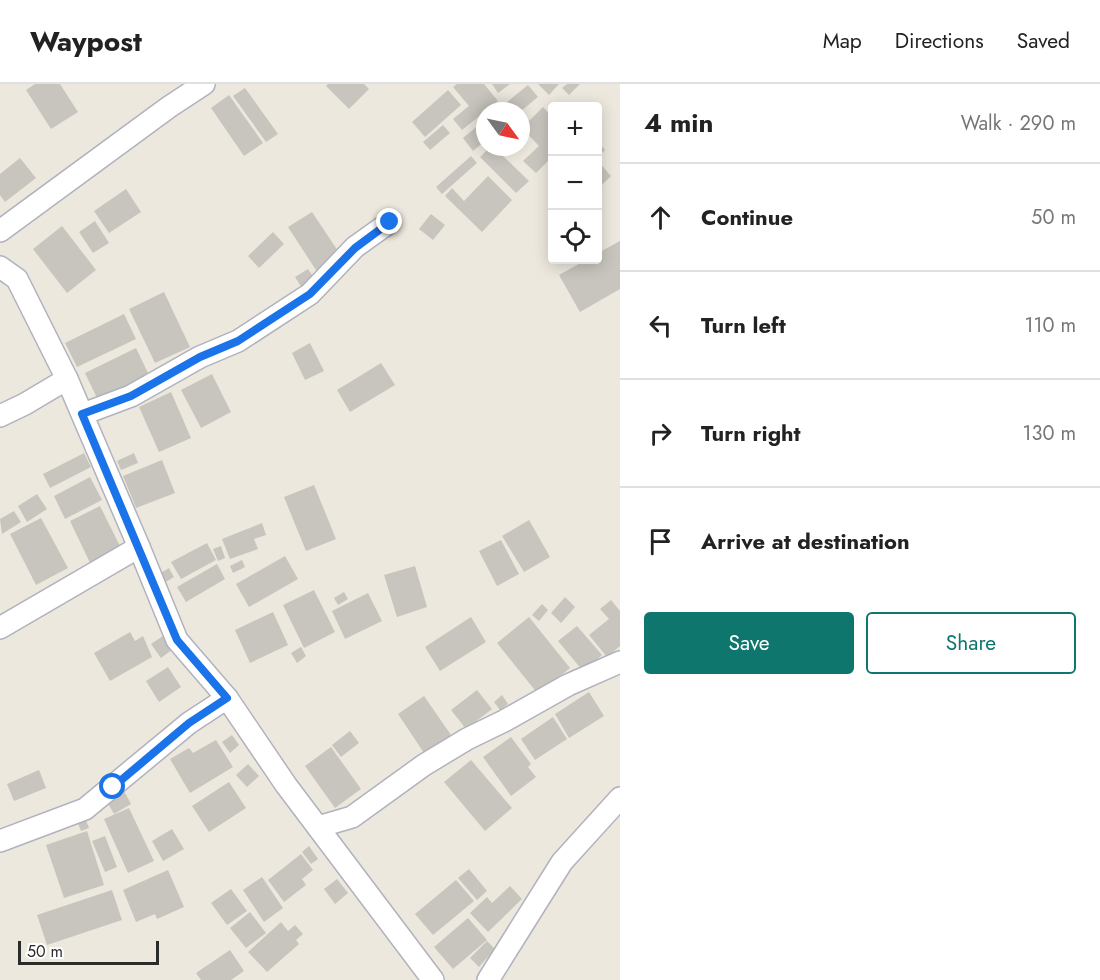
<!DOCTYPE html>
<meta charset="utf-8">
<style>
body{margin:0;font-family:Jost,sans-serif;background:#f6f6f6;color:#222}
.controls{position:absolute;right:18px;top:18px;display:grid;overflow:hidden;border-radius:6px;box-shadow:0 3px 15px #0003}
.controls button{width:54px;height:54px;display:grid;place-items:center;padding:0;border:0;border-bottom:2px solid #e0e0e0;background:#fff;color:#222;font:30px sans-serif}
.compass{position:absolute;left:476px;top:18px;width:54px;height:54px;border-radius:50%;background:#fff;box-shadow:0 3px 15px #0003;rotate:123deg}
.scale{position:absolute;left:18px;bottom:15px;width:141px;box-sizing:border-box;padding-left:6px;border:3px solid #2b2b2b;border-top:0;font-size:16px;line-height:21px;white-space:nowrap;color:#2b2b2b;-webkit-text-stroke:4px #fff;paint-order:stroke}
.stop{position:absolute;width:18px;height:18px;margin:-14px;border:4px solid #1a73e8;border-radius:50%;background:#fff}
.stop.end{background:#1a73e8;border-color:#fff;box-shadow:0 2px 6px #0008}
.list{margin:0;padding:0;list-style:none}
h2{display:flex;justify-content:space-between;align-items:center;height:78px;margin:0;padding:0 24px;font-size:26px}
h2 small{font-size:20px;font-weight:400;color:#767676}
.list li{display:grid;grid-template-columns:39px 1fr auto;gap:18px;align-items:center;box-sizing:border-box;height:108px;padding:0 24px;border-top:2px solid #e0e0e0}
.list b{display:block;font-size:22px;white-space:nowrap}
.list em{font-size:20px;font-style:normal;color:#767676}
.actions{display:flex;gap:12px;padding:18px 24px}
.actions a{flex:1;padding:14px 0;border:2px solid #0f766e;border-radius:6px;text-align:center;font-size:21px;color:#0f766e}
.actions .main{background:#0f766e;color:#fff}
.icon{flex:none;width:33px;height:33px;fill:none;stroke:currentColor;stroke-width:2;stroke-linecap:round;stroke-linejoin:round}
.map{position:relative;flex:none;width:620px;height:896px;overflow:hidden}
header{display:flex;align-items:center;gap:36px;box-sizing:border-box;height:84px;padding:0 30px;background:#fff;border-bottom:2px solid #e0e0e0}
header strong{font-size:28px}
nav{display:flex;gap:33px;margin-inline-start:auto;font-size:21px}
main{display:flex}
aside{flex:1;background:#fff}
.map>svg:first-child{display:block}
.building{fill:#c7c5bd}
.lines{fill:none;stroke-linecap:round;stroke-linejoin:round}
.minor-casing{stroke:#b1b2bd;stroke-width:24}
.minor{stroke:#fff;stroke-width:21}
.route{stroke:#1a73e8;stroke-width:8}
</style>
<header>
<strong>Waypost</strong>
<nav><a>Map</a><a>Directions</a><a>Saved</a></nav>
</header>
<main>
<div class="map">
<svg width="620" height="896" viewBox="0 0 620 896">
<rect width="100%" height="100%" fill="#ece8de"/>
<g class="building">
<polygon points="35,0 60,0 78,28 51,45 26,6"/>
<polygon points="328,0 364,0 369,5 349,25 326,2"/>
<polygon points="457,0 484,0 498,17 462,46 453,35 469,22 453,3"/>
<polygon points="492,0 510,0 498,9"/>
<polygon points="538,0 559,0 549,11"/>
<polygon points="567,0 580,0 569,11 562,4"/>
<polygon points="528,1 538,13 521,27 496,27"/>
<polygon points="245,4 278,50 266,58 233,12"/>
<polygon points="448,6 461,21 425,53 412,38"/>
<polygon points="229,11 263,59 244,72 211,24"/>
<polygon points="543,23 552,33 552,73 536,89 523,77 539,62 522,44"/>
<polygon points="485,36 485,57 473,67 463,54"/>
<polygon points="443,41 450,49 430,66 423,58"/>
<polygon points="598,58 605,66 598,73"/>
<polygon points="490,63 510,63 502,71 529,97 516,109 480,73"/>
<polygon points="471,72 477,79 442,110 436,103"/>
<polygon points="20,74 36,94 5,118 0,111 0,90"/>
<polygon points="598,77 611,92 598,105"/>
<polygon points="488,92 512,116 482,148 445,112 452,104 464,117"/>
<polygon points="126,105 141,128 109,149 94,127"/>
<polygon points="312,128 340,170 316,186 288,143"/>
<polygon points="431,130 445,141 433,156 419,145"/>
<polygon points="95,137 109,159 93,169 79,148"/>
<polygon points="62,142 96,186 67,209 33,165"/>
<polygon points="273,148 284,160 259,184 248,172"/>
<polygon points="620,157 620,205 580,228 559,191 586,176 598,176 598,169"/>
<polygon points="308,185 315,195 302,204 295,193"/>
<polygon points="164,208 190,263 155,279 129,225"/>
<polygon points="124,230 136,255 77,283 65,259"/>
<polygon points="310,259 324,287 305,296 292,269"/>
<polygon points="136,264 149,291 98,316 85,289"/>
<polygon points="381,279 395,301 350,328 337,306"/>
<polygon points="212,290 231,328 201,344 181,306"/>
<polygon points="171,308 191,354 159,368 139,323"/>
<polygon points="84,369 91,383 50,404 43,390"/>
<polygon points="134,369 138,379 121,386 117,377"/>
<polygon points="162,376 175,409 136,424 123,392"/>
<polygon points="90,393 102,416 65,435 54,412"/>
<polygon points="314,401 336,455 306,467 284,413"/>
<polygon points="37,410 47,425 27,438 18,422"/>
<polygon points="100,422 123,468 92,483 70,437"/>
<polygon points="14,427 21,438 2,450 0,435"/>
<polygon points="41,434 68,484 36,501 10,450"/>
<polygon points="529,436 550,473 524,488 502,452"/>
<polygon points="262,439 266,451 254,455 258,465 230,475 222,455"/>
<polygon points="501,456 519,490 497,502 479,467"/>
<polygon points="207,459 216,476 181,495 171,478"/>
<polygon points="221,462 225,474 218,477 213,465"/>
<polygon points="285,472 298,495 249,523 236,500"/>
<polygon points="242,476 245,483 233,489 230,482"/>
<polygon points="217,480 225,495 186,518 177,503"/>
<polygon points="415,482 427,523 397,533 384,491"/>
<polygon points="169,484 174,493 164,499 159,490"/>
<polygon points="314,506 335,548 304,564 283,521"/>
<polygon points="344,508 348,515 338,521 334,514"/>
<polygon points="368,509 382,537 345,555 332,527"/>
<polygon points="565,513 575,523 561,539 551,529"/>
<polygon points="611,516 620,527 620,562 607,573 589,551 609,535 600,525"/>
<polygon points="542,520 548,526 539,537 532,531"/>
<polygon points="273,528 288,561 250,579 235,546"/>
<polygon points="471,533 486,558 440,587 425,563"/>
<polygon points="529,533 570,584 538,610 497,559"/>
<polygon points="577,542 602,571 583,587 558,557"/>
<polygon points="130,548 135,557 143,552 152,573 110,597 94,569"/>
<polygon points="163,552 173,565 161,574 151,560"/>
<polygon points="301,563 306,572 297,579 291,569"/>
<polygon points="168,583 181,603 159,618 146,597"/>
<polygon points="477,606 492,625 466,645 451,626"/>
<polygon points="589,608 604,632 569,654 555,630"/>
<polygon points="502,611 508,620 500,626 494,618"/>
<polygon points="424,612 451,651 424,669 398,630"/>
<polygon points="553,633 567,655 535,676 521,655"/>
<polygon points="350,647 359,659 341,673 332,661"/>
<polygon points="232,651 239,661 230,669 222,658"/>
<polygon points="511,653 531,680 528,683 536,693 511,712 483,673"/>
<polygon points="216,656 233,683 190,709 170,675 189,664 193,669"/>
<polygon points="331,663 361,705 335,724 305,682"/>
<polygon points="471,676 512,724 485,747 444,698"/>
<polygon points="248,680 259,692 247,703 236,691"/>
<polygon points="39,686 46,704 14,717 7,700"/>
<polygon points="229,698 246,724 209,748 192,722"/>
<polygon points="124,707 131,720 114,730 106,716"/>
<polygon points="129,724 154,777 128,789 104,735"/>
<polygon points="85,734 89,744 81,747 77,737"/>
<polygon points="172,745 184,765 163,777 152,757"/>
<polygon points="87,747 104,801 64,814 46,761"/>
<polygon points="105,752 117,783 105,788 92,757"/>
<polygon points="309,762 318,775 311,780 302,768"/>
<polygon points="301,770 313,786 302,795 306,801 284,818 268,796"/>
<polygon points="469,785 487,807 477,816 458,794"/>
<polygon points="168,786 184,823 157,835 155,830 136,838 123,806"/>
<polygon points="262,793 283,824 264,838 243,806"/>
<polygon points="337,795 348,809 335,820 324,805"/>
<polygon points="456,796 474,817 433,851 415,830"/>
<polygon points="510,802 522,815 488,848 470,829 487,813 492,819"/>
<polygon points="231,805 247,827 227,841 211,819"/>
<polygon points="112,806 122,836 47,861 37,831"/>
<polygon points="250,828 266,849 246,864 230,844"/>
<polygon points="468,834 487,856 453,885 434,863"/>
<polygon points="281,838 288,847 295,841 303,850 296,856 299,860 267,888 248,868"/>
<polygon points="487,857 495,865 479,883 470,874"/>
<polygon points="230,866 244,887 231,896 201,896 196,889"/>
</g>
<g class="lines">
<defs>
<g id="minor">
<polyline points="0,147 169,23 204,0"/>
<polyline points="0,183 17,195 67,295 139,463 177,556 227,614 286,701 433,896"/>
<polyline points="83,330 131,312 200,273 238,257 310,210 355,163 390,138"/>
<polyline points="0,332 25,320 67,295"/>
<polyline points="0,544 139,463"/>
<polyline points="318,743 352,733 424,681 467,655 504,637 568,601 620,578"/>
<polyline points="0,757 85,725 189,639 227,614"/>
<polyline points="488,896 562,778 620,714"/>
</g>
</defs>
<use href="#minor" class="minor-casing"/>
<use href="#minor" class="minor"/>
</g>
<g class="lines">
<polyline class="route" points="113,703 189,639 227,614 177,556 82,330 131,312 200,273 238,257 310,210 355,164 390,138"/>
</g>
</svg>
<div class="controls">
<button>+</button>
<button>−</button>
<button><svg class="icon" aria-label="locate" viewBox="0 0 24 24"><circle cx="12" cy="12" r="6"/><path d="M12 2v4M12 18v4M2 12h4M18 12h4"/></svg></button>
</div>
<svg class="compass" viewBox="-18 -18 36 36"><path d="M0-13l5 13h-10z" fill="#e53935"/><path d="M0 13l5-13h-10z" fill="#767676"/></svg>
<div class="scale">50 m</div>
<div class="stop" style="left:113px;top:703px"></div>
<div class="stop end" style="left:390px;top:138px"></div>
</div>
<aside>
<h2>4 min<small>Walk · 290 m</small></h2>
<ul class="list">
<li><svg class="icon" aria-label="ahead" viewBox="0 0 24 24"><path d="M12 20V5M6 11l6-6 6 6"/></svg><div><b>Continue</b></div><em>50 m</em></li>
<li><svg class="icon" aria-label="left" viewBox="0 0 24 24"><path d="M17 20v-9H6M10 6l-5 5 5 5"/></svg><div><b>Turn left</b></div><em>110 m</em></li>
<li><svg class="icon" aria-label="right" viewBox="0 0 24 24"><path d="M7 20v-9h11M14 6l5 5-5 5"/></svg><div><b>Turn right</b></div><em>130 m</em></li>
<li><svg class="icon" aria-label="arrive" viewBox="0 0 24 24"><path d="M6 21V4h12l-3 4 3 4H6"/></svg><div><b>Arrive at destination</b></div></li>
</ul>
<div class="actions"><a class="main">Save</a><a>Share</a></div>
</aside>
</main>
